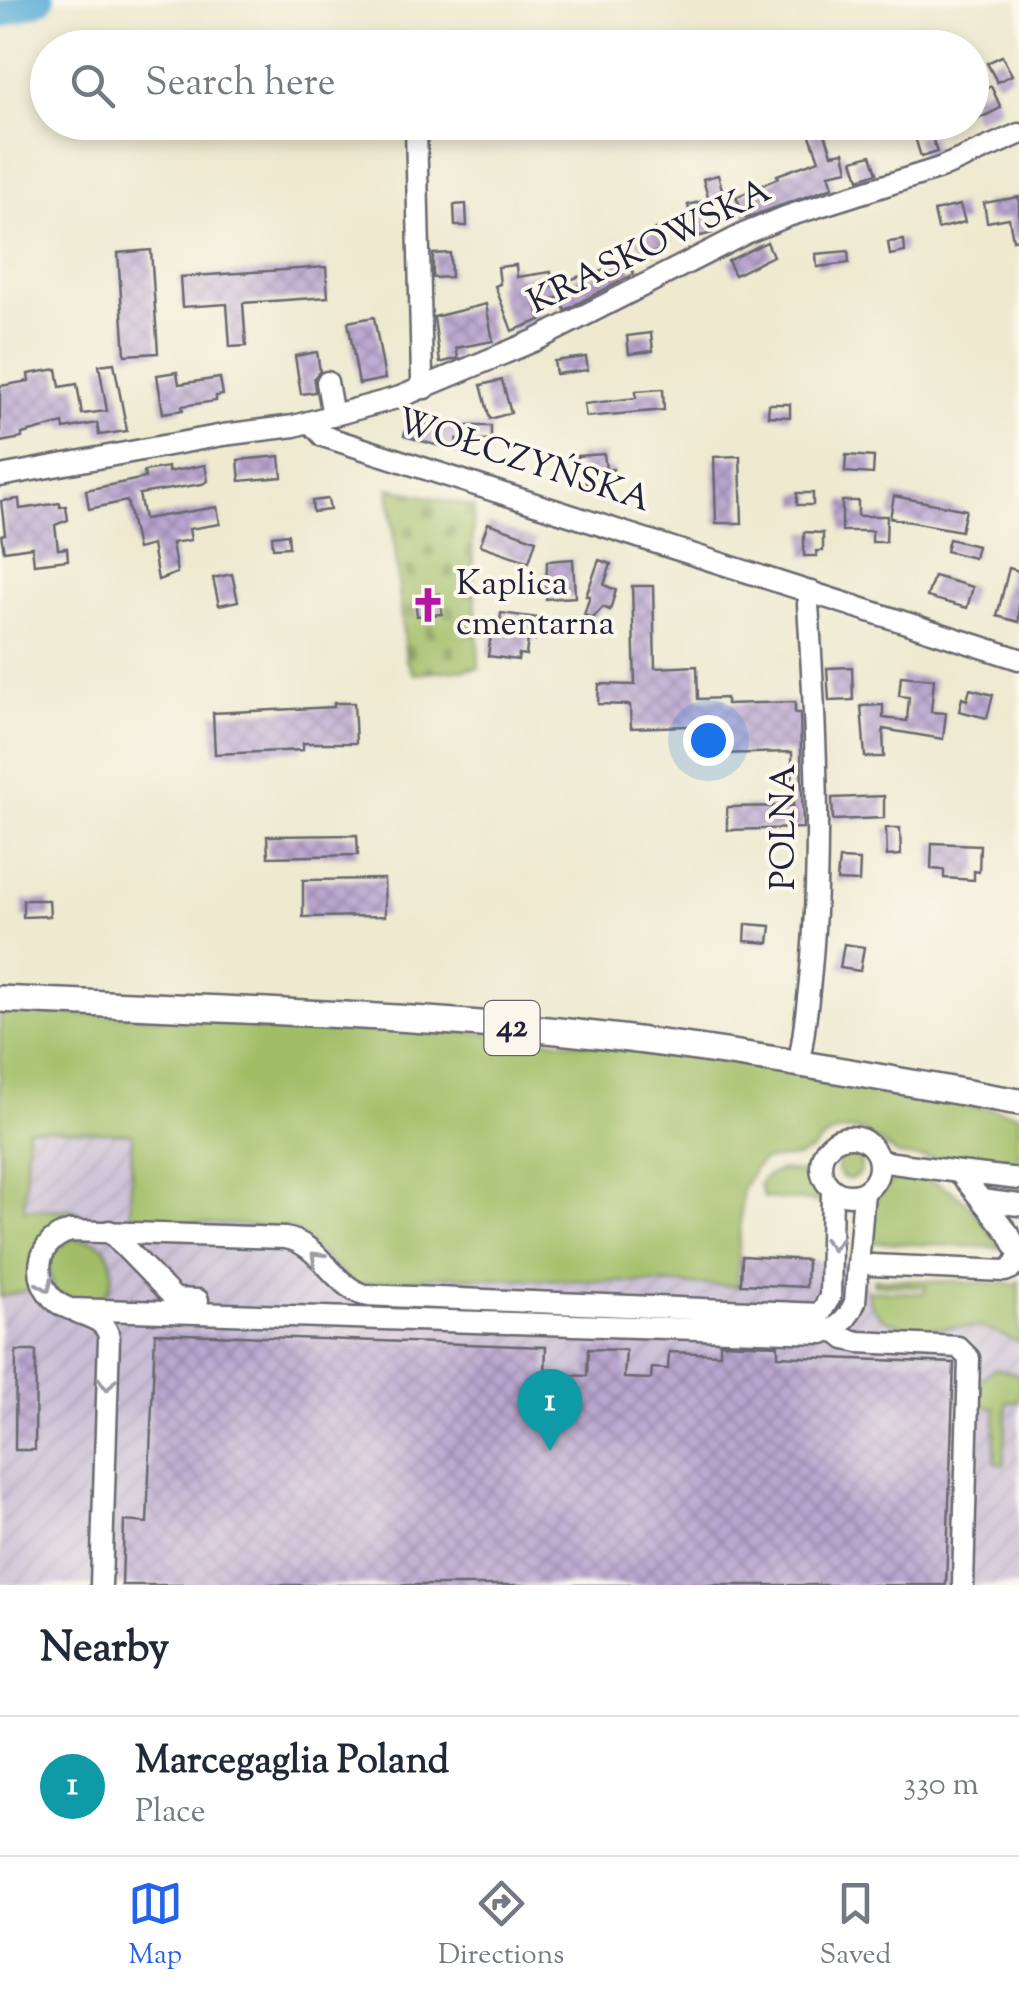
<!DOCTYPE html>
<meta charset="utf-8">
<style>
body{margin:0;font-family:"Sorts Mill Goudy",serif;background:#f6f6f7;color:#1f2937}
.you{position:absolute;left:708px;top:740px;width:35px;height:35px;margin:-25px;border:8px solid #fff;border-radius:50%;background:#1a73e8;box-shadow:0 0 0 15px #1a73e833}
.badge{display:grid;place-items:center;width:65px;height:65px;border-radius:50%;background:#2563eb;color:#fff;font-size:32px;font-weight:700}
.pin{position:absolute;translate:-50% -82px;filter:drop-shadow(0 2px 5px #0008)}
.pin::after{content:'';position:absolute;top:52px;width:35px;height:30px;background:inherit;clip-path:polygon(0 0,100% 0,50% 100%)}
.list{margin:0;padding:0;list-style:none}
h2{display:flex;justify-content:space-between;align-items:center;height:130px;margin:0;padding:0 40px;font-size:42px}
h2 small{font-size:32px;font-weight:400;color:#747a83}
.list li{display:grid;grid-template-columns:65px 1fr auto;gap:30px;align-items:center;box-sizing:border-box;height:140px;padding:0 40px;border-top:2px solid #e0e1e3}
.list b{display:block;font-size:38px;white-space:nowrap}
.list p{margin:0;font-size:32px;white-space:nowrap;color:#747a83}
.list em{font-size:32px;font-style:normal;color:#747a83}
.icon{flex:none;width:55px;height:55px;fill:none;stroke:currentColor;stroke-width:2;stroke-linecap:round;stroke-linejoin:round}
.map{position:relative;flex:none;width:1019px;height:1585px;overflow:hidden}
.search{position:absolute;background:#fff;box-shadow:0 5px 15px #0003;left:30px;right:30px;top:30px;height:110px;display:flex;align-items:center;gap:25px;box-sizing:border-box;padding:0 35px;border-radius:55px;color:#747a83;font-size:38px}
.sheet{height:270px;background:#fff}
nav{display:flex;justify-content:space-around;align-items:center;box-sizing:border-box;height:140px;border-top:2px solid #e0e1e3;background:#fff;font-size:28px;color:#747a83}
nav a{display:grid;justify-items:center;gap:5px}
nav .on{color:#2563eb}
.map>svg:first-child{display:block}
.industrial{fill:url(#industrial-furrows)}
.green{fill:#a1be66;stroke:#627050;stroke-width:2.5}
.cemetery{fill:url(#cemetery-stones);stroke:#627050;stroke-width:2.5}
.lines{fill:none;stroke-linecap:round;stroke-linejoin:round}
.river{stroke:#5caed7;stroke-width:28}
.building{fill:url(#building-cross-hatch)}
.minor-casing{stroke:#69686f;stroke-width:25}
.major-casing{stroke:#69686f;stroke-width:30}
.minor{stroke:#fff;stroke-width:20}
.major{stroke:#fff;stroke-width:25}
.oneway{stroke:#9c9ca7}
.labels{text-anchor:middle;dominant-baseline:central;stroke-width:8;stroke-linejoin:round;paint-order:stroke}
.shield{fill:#fbf7ec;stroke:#636270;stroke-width:2.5}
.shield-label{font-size:32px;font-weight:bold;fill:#22223b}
.street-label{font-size:35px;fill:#22223b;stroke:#fbf7ec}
.poi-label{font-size:35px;fill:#22223b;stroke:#fbf7ec;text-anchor:start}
</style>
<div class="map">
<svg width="1019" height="1585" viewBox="0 0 1019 1585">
<defs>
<pattern id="industrial-furrows" width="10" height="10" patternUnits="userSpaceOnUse" patternTransform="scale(2.5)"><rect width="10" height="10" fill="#cabfd6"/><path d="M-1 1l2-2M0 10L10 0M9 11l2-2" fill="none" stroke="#ada4b9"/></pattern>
<pattern id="cemetery-stones" width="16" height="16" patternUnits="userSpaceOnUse" patternTransform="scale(2.5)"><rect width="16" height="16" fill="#a1be66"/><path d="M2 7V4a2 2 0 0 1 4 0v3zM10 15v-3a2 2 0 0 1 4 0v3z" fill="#839a55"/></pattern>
<pattern id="building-cross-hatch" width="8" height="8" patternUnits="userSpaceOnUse" patternTransform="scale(2.5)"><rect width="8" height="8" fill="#baa6d0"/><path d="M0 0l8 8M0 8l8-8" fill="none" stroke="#9787aa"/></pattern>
</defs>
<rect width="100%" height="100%" fill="#fbf7ec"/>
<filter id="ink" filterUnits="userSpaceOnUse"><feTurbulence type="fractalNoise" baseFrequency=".01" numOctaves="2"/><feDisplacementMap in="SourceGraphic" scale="20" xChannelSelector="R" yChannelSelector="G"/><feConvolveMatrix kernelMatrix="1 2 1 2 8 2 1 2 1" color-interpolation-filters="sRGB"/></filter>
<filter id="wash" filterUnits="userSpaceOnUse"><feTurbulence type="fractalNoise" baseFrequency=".0048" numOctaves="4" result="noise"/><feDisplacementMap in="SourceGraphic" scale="40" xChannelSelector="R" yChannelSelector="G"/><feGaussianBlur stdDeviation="2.25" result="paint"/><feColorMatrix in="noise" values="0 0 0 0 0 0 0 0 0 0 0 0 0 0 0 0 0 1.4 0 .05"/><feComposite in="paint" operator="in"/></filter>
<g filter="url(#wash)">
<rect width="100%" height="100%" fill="#eee9cf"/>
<polygon class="industrial" points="0,1129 131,1134 129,1223 667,1242 729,1257 867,1263 866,1293 942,1296 1019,1327 1019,1585 0,1585"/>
<g class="green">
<polygon points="0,1010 445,1030 688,1053 1019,1114 1019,1169 899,1155 861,1131 850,1130 836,1132 822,1140 810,1152 798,1157 764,1160 754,1168 742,1190 737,1286 442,1276 355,1285 291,1227 130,1221 132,1134 28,1128 24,1209 75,1210 81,1216 62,1224 32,1257 30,1290 0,1297"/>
<circle cx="849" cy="1167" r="12"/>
<polygon points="781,1170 802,1173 823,1194 823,1202 764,1198 759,1184 765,1177"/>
<path d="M915,1177C964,1187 973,1211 1001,1248L869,1242C870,1213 870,1198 895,1179Z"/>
<path d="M72,1239C79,1240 89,1239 96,1242C122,1254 116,1305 85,1304C76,1304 63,1296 54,1293C48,1262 43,1257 72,1239Z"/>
<path d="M874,1279L1017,1284L1019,1281V1342C1007,1338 995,1330 982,1328C947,1323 872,1342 867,1290L924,1293L926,1287L873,1284Z"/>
<polygon points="995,1368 1019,1375 1019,1402 1007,1402 1004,1465 995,1463 995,1407 978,1406 981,1379"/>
</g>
<path class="cemetery" d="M389,488L474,507C469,560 478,615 479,668L414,674L406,660Z"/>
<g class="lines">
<polyline class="river" points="0,15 40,0"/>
</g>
<g id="blocks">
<g class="building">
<polygon points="1002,56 1012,75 997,82 987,63"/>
<polygon points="991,86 1001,108 976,120 972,111 972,95"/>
<polygon points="805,122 821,122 832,154 844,152 848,170 829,174 833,187 746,218 736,197 778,178 777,175 819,160"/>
<polygon points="930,132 937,152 921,157 915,137"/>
<polygon points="871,155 877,173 859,179 853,160"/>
<polygon points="718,175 724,196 709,201 703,179"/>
<polygon points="1019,197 1019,239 1013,240 1009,218 987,222 984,203"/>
<polygon points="703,201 712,233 697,237 688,205"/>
<polygon points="466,204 467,226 455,226 454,205"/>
<polygon points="960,205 965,222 938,229 934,211"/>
<polygon points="657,228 667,245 647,257 637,239"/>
<polygon points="904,240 905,252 890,255 888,242"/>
<polygon points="767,242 773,256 735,275 728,261"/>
<polygon points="151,250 158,353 125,355 118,253"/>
<polygon points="848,251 849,263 817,267 816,254"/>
<polygon points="450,253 451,277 433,278 433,254"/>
<polygon points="627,259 634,274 565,310 560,297 536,305 541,320 512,331 495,286 500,284 498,267 516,265 517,277 551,272 553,286 586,274 587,278"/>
<polygon points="326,267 328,297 243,303 246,346 230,347 227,304 182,307 180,277"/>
<polygon points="486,304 493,341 456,348 458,358 440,363 434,317"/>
<polygon points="374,317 385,379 359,384 348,322"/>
<polygon points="651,333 653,351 629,354 627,336"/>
<polygon points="317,352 320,371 314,378 315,392 301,394 295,356"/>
<polygon points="586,357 588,370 556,374 554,361"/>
<polygon points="114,363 127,431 99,435 97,423 64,429 63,423 22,434 22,438 0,442 0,386 29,381 28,374 57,369 60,387 77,384 82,414 107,411 99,365"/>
<polygon points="177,372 179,384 220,378 223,395 216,396 216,401 182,406 183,410 163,413 157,375"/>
<polygon points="502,380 511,413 490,419 481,385"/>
<polygon points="663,389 664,410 586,417 584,404 636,398 636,391"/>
<polygon points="769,404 790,404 790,417 768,416"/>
<polygon points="408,419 447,430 447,422 459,423 459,426 491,426 491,440 457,439 456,451 404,436"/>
<polygon points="604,454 606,470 613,469 614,480 586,483 585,471 579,472 577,456"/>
<polygon points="846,455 874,457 873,474 845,472"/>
<polygon points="280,456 282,477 240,481 238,460"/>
<polygon points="740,456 742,523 716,523 714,457"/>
<polygon points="205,465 208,481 202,484 139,494 144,519 217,507 220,524 189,529 191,540 172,543 177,573 158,580 152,545 137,549 127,501 89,509 86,490 145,478 144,471 168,467 168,472"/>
<rect x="797" y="493" width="16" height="12"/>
<polygon points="894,496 966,510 961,531 890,518"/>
<polygon points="19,499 20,509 60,503 60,507 66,506 68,520 55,525 58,549 67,548 68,560 34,564 32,547 4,551 1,535 5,534 1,501"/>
<polygon points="328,499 330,510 313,512 312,501"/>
<polygon points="842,501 858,501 858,516 887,516 886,542 872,542 872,531 842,531"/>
<polygon points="488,523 536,540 529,562 480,545"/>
<polygon points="804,532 823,533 823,551 817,551 817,556 804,556"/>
<polygon points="288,534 289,547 273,548 272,536"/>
<polygon points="949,539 977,546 974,558 946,551"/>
<polygon points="573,559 575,597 546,599 547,561"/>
<polygon points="599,560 611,564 604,585 616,590 610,610 603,607 593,618 584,615 590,596 586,596"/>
<polygon points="1009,568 1019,571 1019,622 997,616"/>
<polygon points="232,574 238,601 219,605 213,578"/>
<polygon points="934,576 973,587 967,608 927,597"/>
<polygon points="632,586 653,586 655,668 697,666 698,699 726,698 726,704 795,702 795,713 800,713 803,828 727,830 727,807 793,806 792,752 715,754 715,725 631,728 630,705 598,704 599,684 635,685"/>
<polygon points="440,594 442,614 417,616 415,597"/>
<polygon points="501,613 538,618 535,640 528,639 526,655 519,654 518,660 488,656 491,634 499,635"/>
<polygon points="852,667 853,700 829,701 827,668"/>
<polygon points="901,676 934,679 931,712 946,713 943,739 883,729 884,757 865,757 861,706 883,705 883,718 907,721 909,697 899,696"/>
<polygon points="970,689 993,695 987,718 959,711 962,698 967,700"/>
<polygon points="334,703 354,703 356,743 303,743 303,750 215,754 213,713 334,707"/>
<polygon points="884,796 884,818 833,820 832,798"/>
<polygon points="886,828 900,828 901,855 887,856"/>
<polygon points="357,835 358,855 268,857 267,836"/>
<polygon points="932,843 980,845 979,872 974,871 974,880 944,878 944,870 931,869"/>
<polygon points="839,859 860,860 859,882 837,881"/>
<polygon points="384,879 385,916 303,917 303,880"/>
<polygon points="23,900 49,900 50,916 23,917"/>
<polygon points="746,924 771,926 769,943 745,941"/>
<polygon points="844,944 864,947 860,971 840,968"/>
<polygon points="742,1256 807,1260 806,1287 741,1284"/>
<polygon points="155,1333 546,1347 545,1374 587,1376 588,1349 626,1350 624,1378 651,1379 652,1368 668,1369 669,1352 720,1354 720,1343 778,1345 778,1356 954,1363 946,1585 122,1585 124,1521 147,1523"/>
<polygon points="16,1351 36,1351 35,1450 15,1450"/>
</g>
</g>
</g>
<g filter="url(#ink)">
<use href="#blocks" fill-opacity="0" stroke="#69686f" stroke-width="2.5"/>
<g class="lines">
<defs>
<g id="minor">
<polyline points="416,127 422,378 425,388"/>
<polyline points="327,382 333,416"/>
<polyline points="310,422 323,436 1019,659"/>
<polyline points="0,476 223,435 294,426 400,397 536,340 746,233 788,216 940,168 1019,134"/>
<path d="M799,1063C825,910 818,759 808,604L812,592"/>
<circle cx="850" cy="1166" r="29"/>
<polyline points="879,1161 959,1172 1009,1234 1019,1254"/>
<polyline points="959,1172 1019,1179"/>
<polyline points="981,1200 1019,1205"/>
<polyline points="109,1231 175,1299 198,1300"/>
<polyline points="872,1265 1005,1271 1012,1268 1019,1257"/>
<path d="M77,1312C91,1318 107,1321 109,1338L101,1585"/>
<path d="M820,1314L364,1295C332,1284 319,1243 285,1238L71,1231C28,1242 32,1296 70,1309L823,1333C840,1327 848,1319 855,1302L864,1192"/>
<polyline points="811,1320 820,1314 830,1297 832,1190"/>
<polyline points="833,1329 845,1339 859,1342 958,1347 969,1358 963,1585"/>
</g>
<path id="major" d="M0,999C209,1010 421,1013 629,1039C760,1055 889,1079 1019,1102"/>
</defs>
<use href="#minor" class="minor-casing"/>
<use href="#major" class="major-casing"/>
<use href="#minor" class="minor"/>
<use href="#major" class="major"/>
</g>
<defs><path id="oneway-chevron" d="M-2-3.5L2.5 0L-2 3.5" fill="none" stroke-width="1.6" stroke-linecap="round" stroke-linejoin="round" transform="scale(2.5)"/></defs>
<g class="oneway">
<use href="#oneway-chevron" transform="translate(833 1244) rotate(91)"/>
<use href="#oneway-chevron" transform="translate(317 1258) rotate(-135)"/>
<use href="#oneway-chevron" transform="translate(46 1285) rotate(67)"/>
<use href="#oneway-chevron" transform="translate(107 1384) rotate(92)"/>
</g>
</g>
<defs>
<symbol id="church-bare" viewBox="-9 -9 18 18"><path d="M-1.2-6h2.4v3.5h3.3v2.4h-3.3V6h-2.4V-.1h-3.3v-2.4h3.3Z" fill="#b5179e" stroke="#fbf7ec" stroke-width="2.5" paint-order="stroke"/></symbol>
</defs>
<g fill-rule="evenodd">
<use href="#church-bare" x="403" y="580" width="50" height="50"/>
</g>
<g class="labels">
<rect class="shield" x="484.5" y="1001" width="55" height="54" rx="8"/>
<g class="shield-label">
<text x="512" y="1028">42</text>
</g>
<g class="street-label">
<text transform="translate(650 248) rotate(-26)">KRASKOWSKA</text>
<text transform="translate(523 462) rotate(18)">WOŁCZYŃSKA</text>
<text transform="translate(785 827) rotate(-90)">POLNA</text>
</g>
<g class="poi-label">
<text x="456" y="585">Kaplica<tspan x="456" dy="40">cmentarna</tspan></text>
</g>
</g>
</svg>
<div class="you"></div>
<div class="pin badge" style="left:550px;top:1451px;background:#0f9aa8">1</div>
<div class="search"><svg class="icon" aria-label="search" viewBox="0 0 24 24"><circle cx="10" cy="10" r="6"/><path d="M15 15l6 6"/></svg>Search here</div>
</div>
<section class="sheet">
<h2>Nearby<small></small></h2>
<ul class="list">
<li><span class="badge" style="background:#0f9aa8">1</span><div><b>Marcegaglia Poland</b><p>Place</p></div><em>330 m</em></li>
</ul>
</section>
<nav>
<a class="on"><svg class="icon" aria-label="map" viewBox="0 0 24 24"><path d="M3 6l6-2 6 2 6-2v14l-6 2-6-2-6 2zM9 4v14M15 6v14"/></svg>Map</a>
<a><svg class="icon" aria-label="directions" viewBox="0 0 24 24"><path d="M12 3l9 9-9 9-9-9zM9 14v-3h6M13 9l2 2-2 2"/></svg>Directions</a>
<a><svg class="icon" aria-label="saved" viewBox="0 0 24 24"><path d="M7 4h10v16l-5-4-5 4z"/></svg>Saved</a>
</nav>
